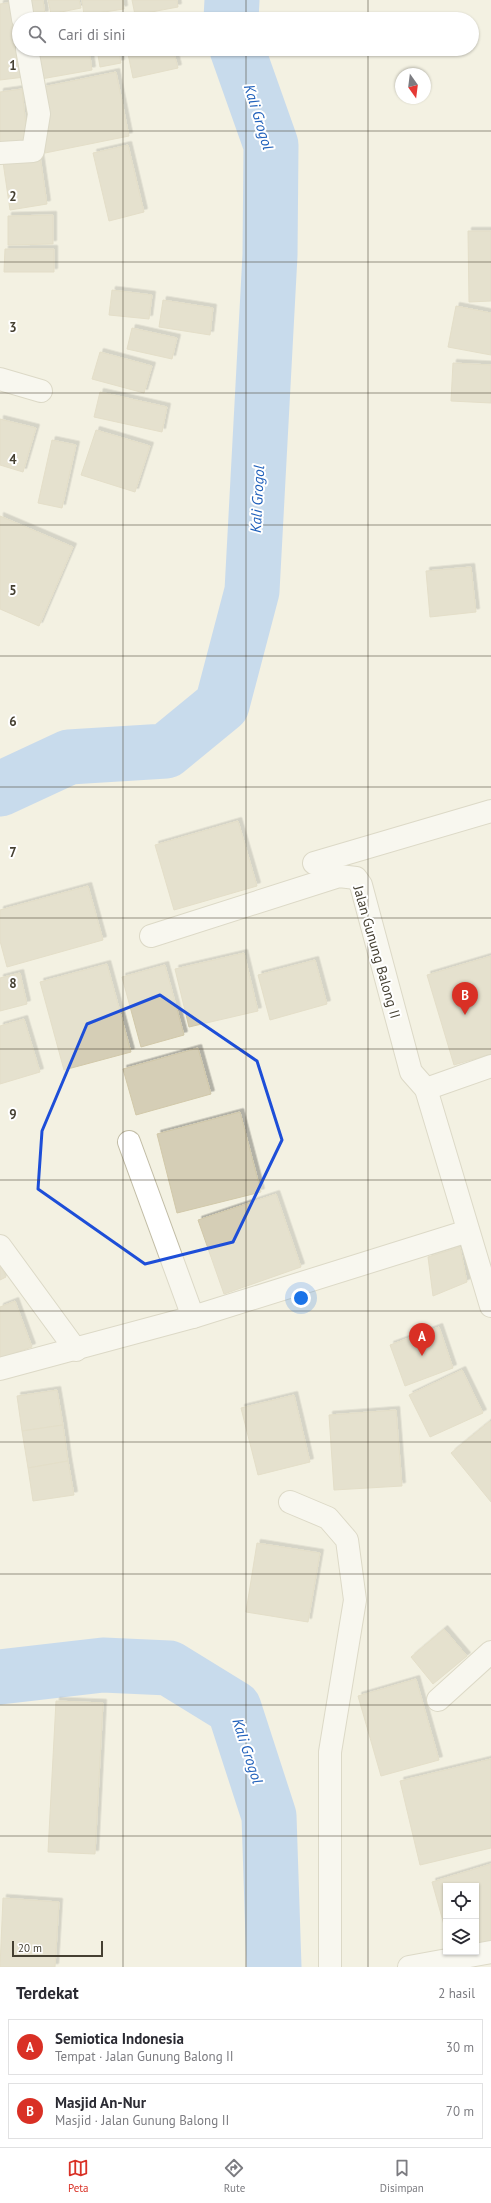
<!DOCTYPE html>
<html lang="id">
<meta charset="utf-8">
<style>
body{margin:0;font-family:"PT Sans",sans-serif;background:#f7f7f7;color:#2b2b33}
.controls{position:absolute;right:12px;bottom:12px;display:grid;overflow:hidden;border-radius:0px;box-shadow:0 1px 3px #0004}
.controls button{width:36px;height:36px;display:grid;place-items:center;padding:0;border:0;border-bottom:1px solid #e1e1e2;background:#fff;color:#2b2b33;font:20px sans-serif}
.compass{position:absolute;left:395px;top:68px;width:36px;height:36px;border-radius:50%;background:#fff;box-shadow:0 1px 3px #0004;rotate:166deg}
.scale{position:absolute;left:12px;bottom:10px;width:91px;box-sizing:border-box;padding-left:4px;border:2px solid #454032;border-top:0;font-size:11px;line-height:14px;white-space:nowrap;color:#454032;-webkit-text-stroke:3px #fff;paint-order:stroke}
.you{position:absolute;left:301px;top:1298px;width:14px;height:14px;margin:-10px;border:3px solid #fff;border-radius:50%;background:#1a73e8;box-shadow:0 0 0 6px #1a73e833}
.badge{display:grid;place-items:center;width:26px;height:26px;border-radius:50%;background:#d93025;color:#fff;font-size:13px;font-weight:700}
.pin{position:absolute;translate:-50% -33px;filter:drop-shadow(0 1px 2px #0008)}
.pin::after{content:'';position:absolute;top:21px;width:14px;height:12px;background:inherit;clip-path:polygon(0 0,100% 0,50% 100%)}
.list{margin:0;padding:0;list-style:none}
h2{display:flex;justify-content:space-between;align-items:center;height:52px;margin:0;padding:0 16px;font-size:17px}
h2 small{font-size:13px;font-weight:400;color:#7c7c81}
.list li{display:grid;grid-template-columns:26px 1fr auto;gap:12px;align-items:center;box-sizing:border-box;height:56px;margin:0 8px 8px;padding:0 8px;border:1px solid #e1e1e2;border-radius:0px}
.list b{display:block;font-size:15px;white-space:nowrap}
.list p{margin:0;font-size:13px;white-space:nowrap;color:#7c7c81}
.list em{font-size:13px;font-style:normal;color:#7c7c81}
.icon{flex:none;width:22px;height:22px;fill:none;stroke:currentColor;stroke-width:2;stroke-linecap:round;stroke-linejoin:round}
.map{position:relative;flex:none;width:491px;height:1967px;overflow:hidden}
.search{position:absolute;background:#fff;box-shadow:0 1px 3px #0004;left:12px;right:12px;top:12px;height:44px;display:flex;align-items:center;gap:10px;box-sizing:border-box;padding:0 14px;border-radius:22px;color:#7c7c81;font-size:15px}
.sheet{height:180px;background:#fff}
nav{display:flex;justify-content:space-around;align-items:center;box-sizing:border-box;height:56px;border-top:1px solid #e1e1e2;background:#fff;font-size:11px;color:#7c7c81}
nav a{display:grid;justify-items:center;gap:2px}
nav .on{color:#d93025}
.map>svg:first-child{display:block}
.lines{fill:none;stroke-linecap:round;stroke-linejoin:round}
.river{stroke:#96c0f8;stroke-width:55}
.building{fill:#d5ceb6;stroke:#d1c8a9;filter:url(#shadow)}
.minor-casing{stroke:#c2bda6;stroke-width:24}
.tertiary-casing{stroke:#c2bda6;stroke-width:24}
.minor{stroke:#fff;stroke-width:22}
.tertiary{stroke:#fff;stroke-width:22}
.marked{fill:none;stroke:#1d4ed8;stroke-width:3;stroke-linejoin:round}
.grid{fill:none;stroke:#454032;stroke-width:1;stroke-opacity:0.55}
.labels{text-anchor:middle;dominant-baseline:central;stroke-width:4;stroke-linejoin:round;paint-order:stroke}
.street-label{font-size:14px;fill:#454032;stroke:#fff}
.water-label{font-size:15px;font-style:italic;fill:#2161bb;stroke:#fff}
.grid-label{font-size:13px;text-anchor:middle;font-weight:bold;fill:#454032;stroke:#fff;stroke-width:4;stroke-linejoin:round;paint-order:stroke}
</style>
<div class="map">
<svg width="491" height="1967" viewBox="0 0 491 1967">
<defs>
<filter id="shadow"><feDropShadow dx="3.5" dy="-3.5" stdDeviation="0" flood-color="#0004"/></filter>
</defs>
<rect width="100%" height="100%" fill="#f3f1e2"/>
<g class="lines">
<g class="river">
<polyline points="231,19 232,0"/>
<polyline points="0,789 69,757 166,751 222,705 252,591 270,255 271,145 237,49"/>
<polyline points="0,1677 103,1665 169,1668 234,1708 269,1816 274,1967"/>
</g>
</g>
<g class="building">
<polygon points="26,0 43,0 45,14 29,18"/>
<polygon points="48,0 79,0 81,8 51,14"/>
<polygon points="82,0 123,0 124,9 84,15"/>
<polygon points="132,0 177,0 178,7 135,15"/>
<polygon points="15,2 19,49 25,77 0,80 0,4"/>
<polygon points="75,49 89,49 92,70 41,79 38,56"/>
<polygon points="97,49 118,49 121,63 100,67"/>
<polygon points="127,49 173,49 178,68 133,78"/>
<polygon points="116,72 129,136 45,153 43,87"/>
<polygon points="22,89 28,144 0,147 0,92"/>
<polygon points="128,145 144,212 109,221 93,153"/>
<polygon points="40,156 47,204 10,210 3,162"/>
<polygon points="53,215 53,244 8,245 8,216"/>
<polygon points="468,231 491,231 491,301 469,302"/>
<polygon points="5,249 54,249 54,272 4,272"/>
<polygon points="112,290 152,295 149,319 109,315"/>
<polygon points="163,300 213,308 210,335 159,327"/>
<polygon points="456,306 491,313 491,355 448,347"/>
<polygon points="132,328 177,338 172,359 127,349"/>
<polygon points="100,352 152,366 144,393 92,379"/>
<polygon points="453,363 491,365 491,403 451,401"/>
<polygon points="100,392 167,407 162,432 94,417"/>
<polygon points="0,419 36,428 23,472 0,465"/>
<polygon points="96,430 150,446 135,492 81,475"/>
<polygon points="52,440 76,445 62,508 38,503"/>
<polygon points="0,516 73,547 39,626 0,609"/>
<polygon points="471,567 476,612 430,617 426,571"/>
<polygon points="238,821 257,886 174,910 155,845"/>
<polygon points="88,886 103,940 7,967 0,941 0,910"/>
<polygon points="244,953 258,1011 189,1027 175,969"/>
<polygon points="491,956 491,1054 454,1065 427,975"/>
<polygon points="315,960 327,1004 270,1020 258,975"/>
<polygon points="107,964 131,1052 64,1070 40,982"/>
<polygon points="165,965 184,1035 141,1047 122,977"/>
<polygon points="20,973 27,1004 0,1011 0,978"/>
<polygon points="24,1019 40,1072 0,1084 0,1026"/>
<polygon points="198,1048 211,1094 136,1115 123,1069"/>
<polygon points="240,1112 261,1192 177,1213 157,1134"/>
<polygon points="276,1194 301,1267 224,1294 198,1220"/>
<polygon points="460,1247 467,1282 433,1296 428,1257"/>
<polygon points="0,1265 6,1277 0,1280"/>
<polygon points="15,1301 32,1347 0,1358 0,1307"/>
<polygon points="439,1327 453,1368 405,1386 390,1345"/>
<polygon points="462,1370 483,1413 430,1437 409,1395"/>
<polygon points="57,1390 63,1425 22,1431 17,1396"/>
<polygon points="294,1395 310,1462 258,1475 241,1408"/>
<polygon points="396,1410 402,1486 334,1490 329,1415"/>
<polygon points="490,1421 491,1422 491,1502 451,1453"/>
<polygon points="63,1425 68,1461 28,1468 22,1431"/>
<polygon points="68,1461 74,1495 33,1501 28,1468"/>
<polygon points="257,1543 320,1553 308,1622 246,1612"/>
<polygon points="444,1629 467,1656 433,1684 411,1657"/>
<polygon points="416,1679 439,1760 381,1776 358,1696"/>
<polygon points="56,1701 103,1703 95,1854 48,1852"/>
<polygon points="491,1759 491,1848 420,1865 400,1781"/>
<polygon points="491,1864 491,1947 476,1951 476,1886 446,1886 446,1932 432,1882"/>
<polygon points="3,1898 59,1902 55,1967 0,1967"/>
</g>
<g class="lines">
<defs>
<g id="minor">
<polyline points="20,0 23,19"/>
<polyline points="0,153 33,151 39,114 27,49"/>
<polyline points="0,379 41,391"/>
<polyline points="314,863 491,811"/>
<polyline points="151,936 339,876 356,878 361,885 411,1072 426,1089 491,1306"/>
<polyline points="426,1089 491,1066"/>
<polyline points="129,1142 193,1317"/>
<polyline points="0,1246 76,1350"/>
<polyline points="0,1369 193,1317 468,1231"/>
<polyline points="290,1502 328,1518 347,1540 355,1600 330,1752 330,1967"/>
<polyline points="438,1700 491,1652"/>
</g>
<polyline id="tertiary" points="409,1967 491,1952"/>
</defs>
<use href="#minor" class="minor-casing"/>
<use href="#tertiary" class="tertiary-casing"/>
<use href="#minor" class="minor"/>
<use href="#tertiary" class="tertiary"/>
</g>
<path d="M0 0H491V1967H0ZM160,995L257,1061L282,1140L233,1242L145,1264L38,1189L42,1131L87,1024Z" fill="#f3f1e2" fill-opacity=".55" fill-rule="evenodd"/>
<path class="marked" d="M160,995L257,1061L282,1140L233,1242L145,1264L38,1189L42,1131L87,1024Z"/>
<path class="grid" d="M123,0V19M246,0V19M368,0V19M123,49V1967M246,49V1967M368,49V1967M0,131H491M0,262H491M0,393H491M0,525H491M0,656H491M0,787H491M0,918H491M0,1049H491M0,1180H491M0,1311H491M0,1442H491M0,1574H491M0,1705H491M0,1836H491"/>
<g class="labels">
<g class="street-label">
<text transform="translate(377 952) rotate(74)">Jalan Gunung Balong II</text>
</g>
<g class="water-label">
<text transform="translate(259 117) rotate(73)">Kali Grogol</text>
<text transform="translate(257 499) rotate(-87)">Kali Grogol</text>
<text transform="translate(248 1751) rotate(72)">Kali Grogol</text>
</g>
</g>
<g class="grid-label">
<text x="13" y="70">1</text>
<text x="13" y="201">2</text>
<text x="13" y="332">3</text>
<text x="13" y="464">4</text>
<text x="13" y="595">5</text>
<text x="13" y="726">6</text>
<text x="13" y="857">7</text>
<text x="13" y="988">8</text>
<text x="13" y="1119">9</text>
</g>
</svg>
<div class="controls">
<button><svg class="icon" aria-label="locate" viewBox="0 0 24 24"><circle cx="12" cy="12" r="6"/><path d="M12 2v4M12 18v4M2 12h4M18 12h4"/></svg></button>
<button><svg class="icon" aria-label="layers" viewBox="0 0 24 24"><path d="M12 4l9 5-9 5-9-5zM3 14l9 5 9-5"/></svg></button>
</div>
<svg class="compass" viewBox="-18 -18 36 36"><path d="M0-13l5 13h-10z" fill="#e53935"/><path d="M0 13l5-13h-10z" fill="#7c7c81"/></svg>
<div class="scale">20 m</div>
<div class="you"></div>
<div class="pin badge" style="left:422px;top:1356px">A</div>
<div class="pin badge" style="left:465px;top:1015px">B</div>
<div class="search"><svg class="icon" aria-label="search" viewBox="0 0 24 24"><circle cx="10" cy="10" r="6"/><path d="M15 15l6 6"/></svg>Cari di sini</div>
</div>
<section class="sheet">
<h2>Terdekat<small>2 hasil</small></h2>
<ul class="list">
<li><span class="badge">A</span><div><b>Semiotica Indonesia</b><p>Tempat · Jalan Gunung Balong II</p></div><em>30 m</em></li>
<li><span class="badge">B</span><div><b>Masjid An-Nur</b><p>Masjid · Jalan Gunung Balong II</p></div><em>70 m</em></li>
</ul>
</section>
<nav>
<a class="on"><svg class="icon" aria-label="map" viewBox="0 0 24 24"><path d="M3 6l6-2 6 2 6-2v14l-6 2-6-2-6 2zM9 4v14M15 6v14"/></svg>Peta</a>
<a><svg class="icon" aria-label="directions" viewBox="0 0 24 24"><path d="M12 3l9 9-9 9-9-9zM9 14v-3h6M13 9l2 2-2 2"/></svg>Rute</a>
<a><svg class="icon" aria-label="saved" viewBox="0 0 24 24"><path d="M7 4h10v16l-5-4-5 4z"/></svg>Disimpan</a>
</nav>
